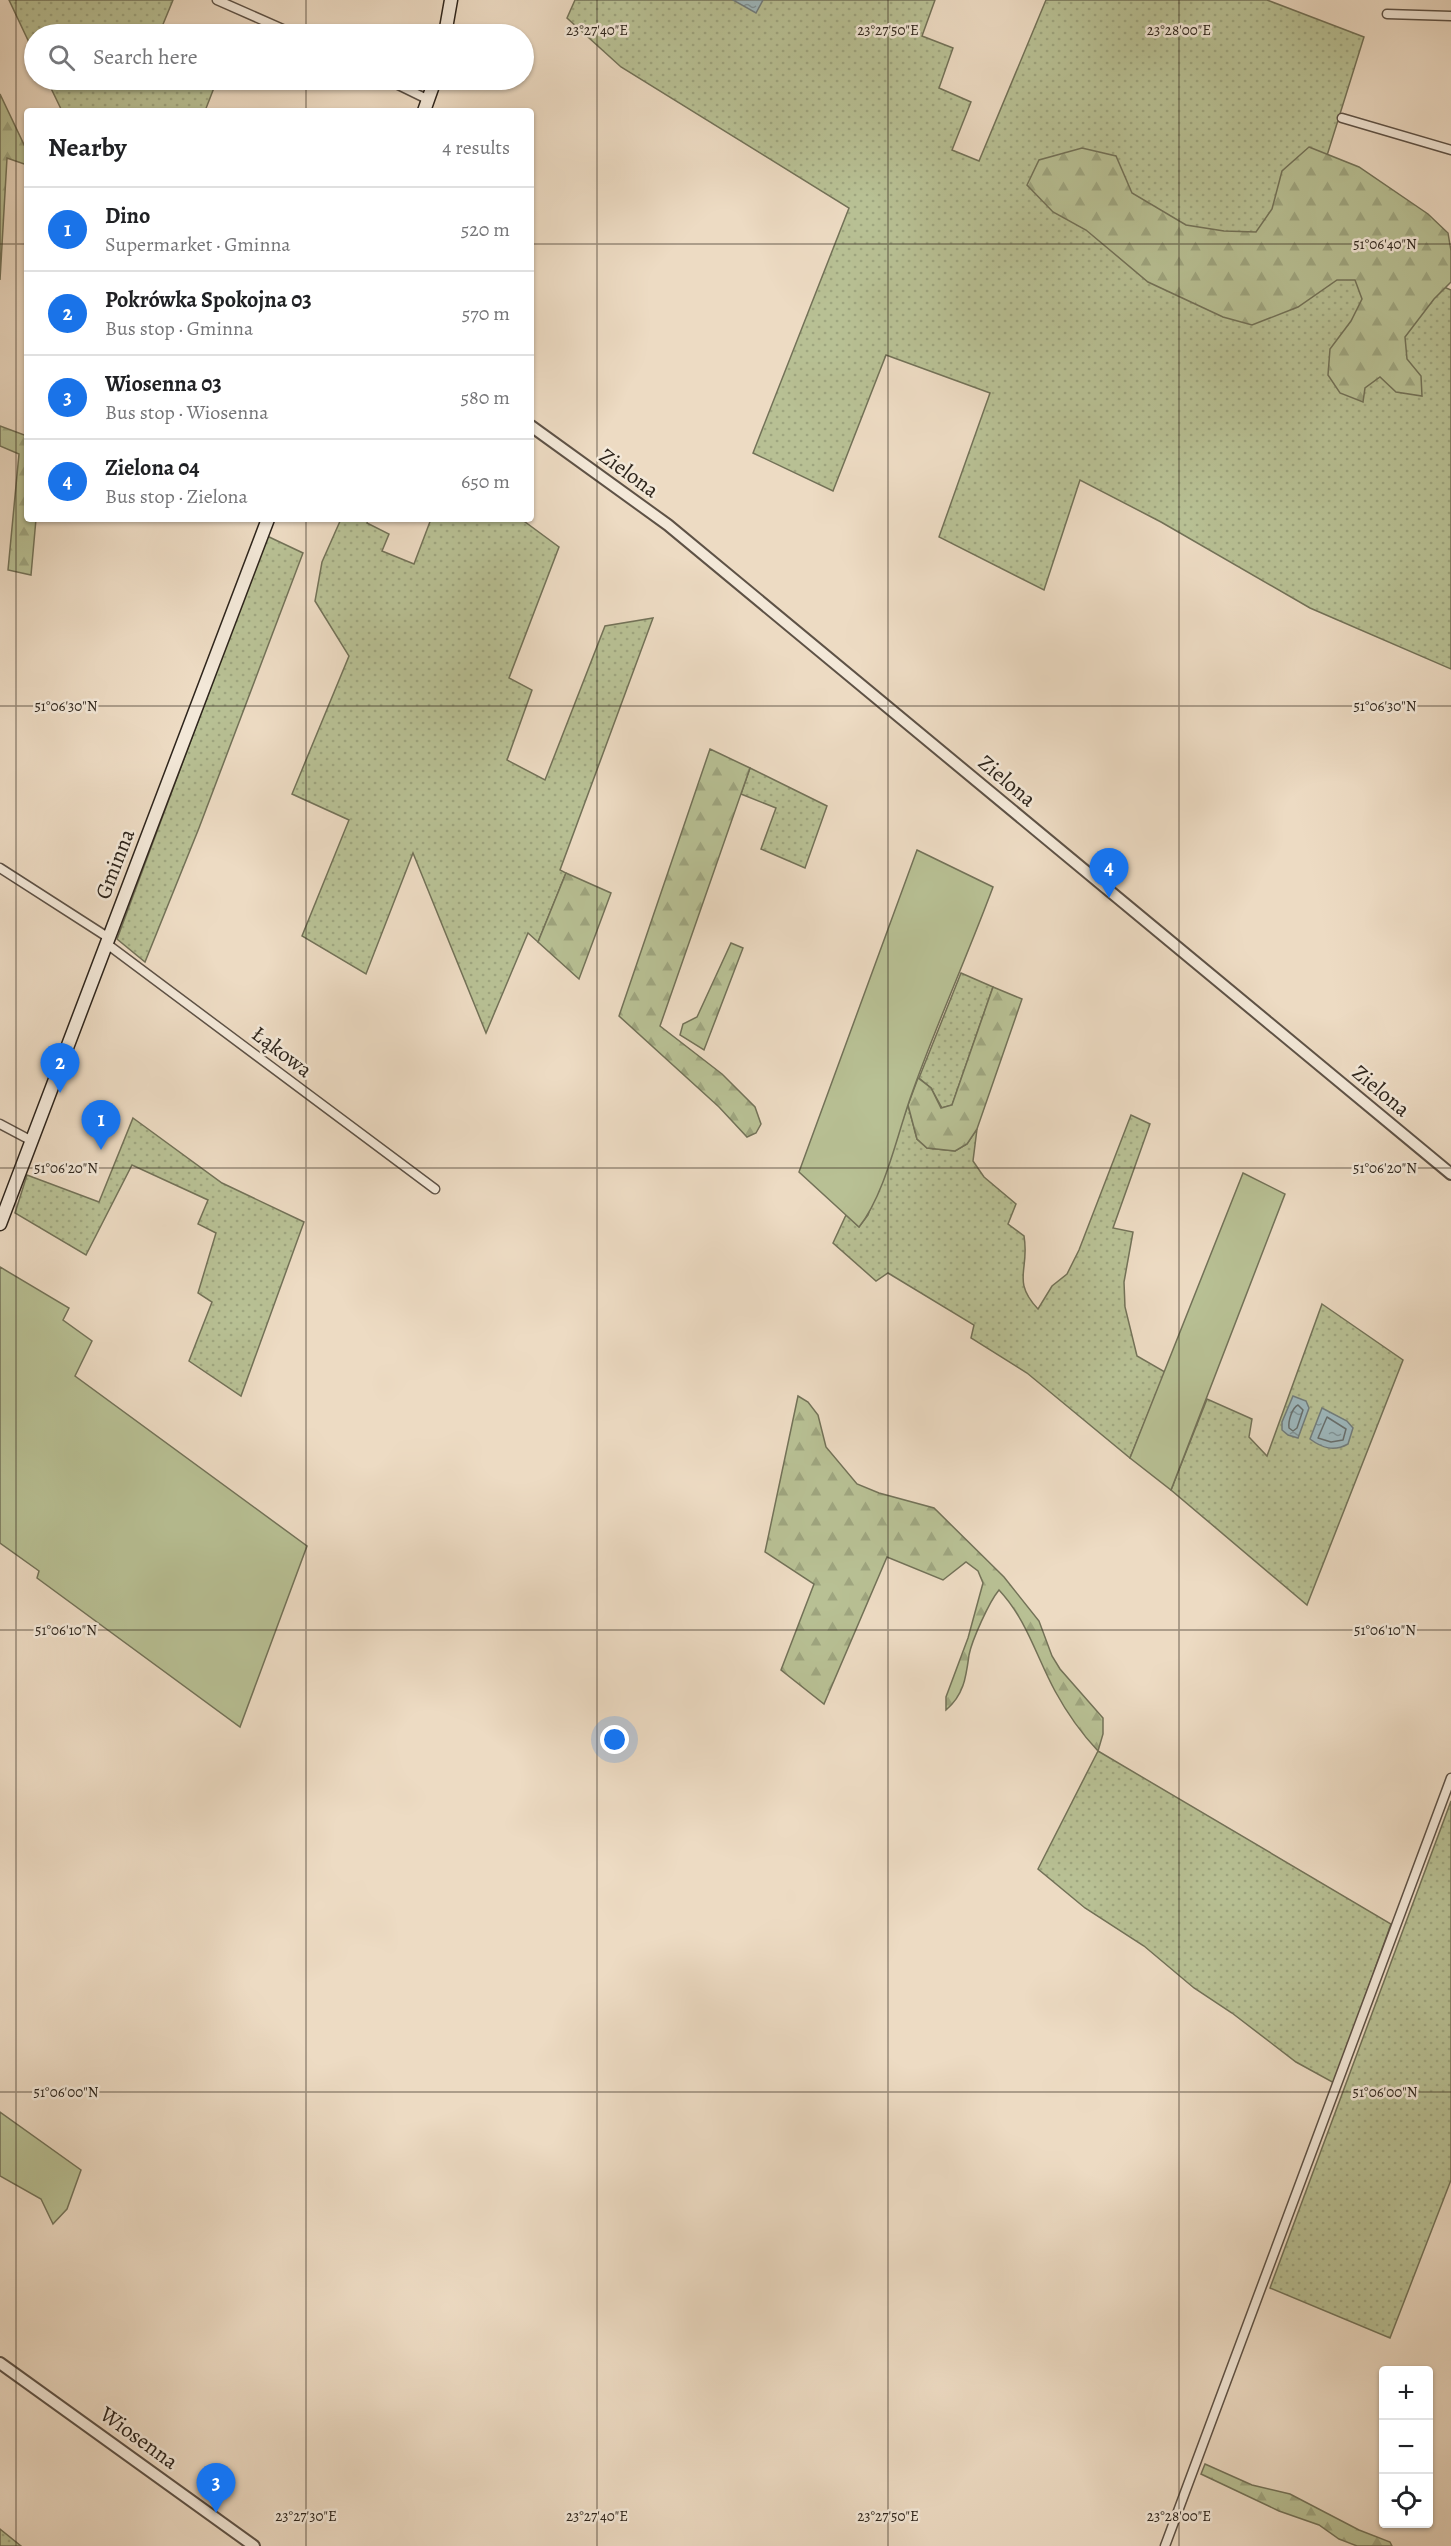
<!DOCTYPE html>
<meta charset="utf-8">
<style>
body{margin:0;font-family:Alegreya,serif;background:#f6f6f6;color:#202124}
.controls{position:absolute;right:18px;bottom:18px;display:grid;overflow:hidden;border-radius:6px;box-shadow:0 2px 4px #0004}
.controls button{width:54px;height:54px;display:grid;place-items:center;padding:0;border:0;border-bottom:2px solid #e0e0e0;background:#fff;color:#202124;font:30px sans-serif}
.you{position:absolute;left:615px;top:1740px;width:21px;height:21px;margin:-15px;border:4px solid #fff;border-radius:50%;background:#1a73e8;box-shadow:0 0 0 9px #1a73e833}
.badge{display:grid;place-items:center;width:39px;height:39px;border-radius:50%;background:#1a73e8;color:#fff;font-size:20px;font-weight:700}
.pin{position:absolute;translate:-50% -50px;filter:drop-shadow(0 2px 3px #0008)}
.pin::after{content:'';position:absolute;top:32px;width:21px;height:18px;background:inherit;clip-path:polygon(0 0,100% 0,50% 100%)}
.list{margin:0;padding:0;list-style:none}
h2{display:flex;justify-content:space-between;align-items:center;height:78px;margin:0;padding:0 24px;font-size:26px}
h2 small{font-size:20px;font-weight:400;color:#757577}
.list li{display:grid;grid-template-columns:39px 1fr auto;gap:18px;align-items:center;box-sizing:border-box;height:84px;padding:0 24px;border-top:2px solid #e0e0e0}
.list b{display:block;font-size:22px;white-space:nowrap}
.list p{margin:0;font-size:20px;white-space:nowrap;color:#757577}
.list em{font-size:20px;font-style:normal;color:#757577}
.icon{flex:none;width:33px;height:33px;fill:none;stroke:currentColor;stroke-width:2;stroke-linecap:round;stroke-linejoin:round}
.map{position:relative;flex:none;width:1451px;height:2546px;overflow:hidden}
.search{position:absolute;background:#fff;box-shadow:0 2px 4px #0004;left:24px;top:24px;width:510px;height:66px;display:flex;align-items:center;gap:15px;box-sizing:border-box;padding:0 21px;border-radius:33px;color:#757577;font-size:22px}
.panel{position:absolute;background:#fff;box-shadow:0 2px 4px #0004;left:24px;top:108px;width:510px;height:414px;border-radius:6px}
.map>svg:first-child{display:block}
.grass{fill:url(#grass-dots);stroke:#737258;stroke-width:1.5}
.forest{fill:url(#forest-firs);stroke:#737258;stroke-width:1.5}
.garden{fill:#b8c094;stroke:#737258;stroke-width:1.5}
.water{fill:url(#water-ripples);stroke:#717d7d;stroke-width:1.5}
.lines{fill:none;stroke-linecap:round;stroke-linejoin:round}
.shore{stroke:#666e6d;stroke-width:1.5}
.minor-casing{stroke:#5e5246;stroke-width:11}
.tertiary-casing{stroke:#5e5246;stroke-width:14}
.secondary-casing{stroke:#2e251c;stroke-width:15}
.minor{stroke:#f3e8d8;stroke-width:8}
.tertiary{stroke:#f3e8d8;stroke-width:10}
.secondary{stroke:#f3e8d8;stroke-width:12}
.ticks{fill:none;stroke:#2e251c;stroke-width:1.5;stroke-opacity:0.45}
.labels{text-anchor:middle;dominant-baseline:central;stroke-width:5;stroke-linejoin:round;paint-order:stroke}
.street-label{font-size:22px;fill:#2e251c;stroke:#f3e8d8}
.ticks-label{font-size:15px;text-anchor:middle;fill:#2e251c;stroke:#f3e8d8;stroke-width:5;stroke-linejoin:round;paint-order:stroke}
</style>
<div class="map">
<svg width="1451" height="2546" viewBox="0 0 1451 2546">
<defs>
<pattern id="grass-dots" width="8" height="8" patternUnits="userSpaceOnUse" patternTransform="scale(1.5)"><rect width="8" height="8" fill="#b8c094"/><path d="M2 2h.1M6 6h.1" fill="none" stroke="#9ea57f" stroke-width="1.8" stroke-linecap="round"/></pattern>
<pattern id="forest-firs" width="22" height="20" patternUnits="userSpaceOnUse" patternTransform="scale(1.5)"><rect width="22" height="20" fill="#b8c094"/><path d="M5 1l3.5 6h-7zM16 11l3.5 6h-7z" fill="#9ea57f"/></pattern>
<pattern id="water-ripples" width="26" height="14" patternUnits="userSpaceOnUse" patternTransform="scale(1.5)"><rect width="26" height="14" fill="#9db8be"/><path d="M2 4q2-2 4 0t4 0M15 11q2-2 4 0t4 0" fill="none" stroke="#80959a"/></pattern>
</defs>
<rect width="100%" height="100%" fill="#eddbc3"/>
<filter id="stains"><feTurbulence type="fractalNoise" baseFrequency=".00333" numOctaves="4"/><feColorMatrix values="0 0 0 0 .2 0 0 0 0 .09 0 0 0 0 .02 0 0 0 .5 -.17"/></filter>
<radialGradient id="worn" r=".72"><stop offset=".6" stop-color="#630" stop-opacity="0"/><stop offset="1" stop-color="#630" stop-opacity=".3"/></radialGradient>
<g class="grass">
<polygon points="9,0 173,0 159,34 34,34 34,53"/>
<polygon points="575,0 935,0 922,36 953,48 939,88 971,102 952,150 979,161 1046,0 1267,0 1364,37 1305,226 1451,290 1451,669 1310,608 1161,522 1080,480 1044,590 939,537 990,393 886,355 833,491 753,453 849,208 621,67 567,18"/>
<polygon points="47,80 217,80 205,111 62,111"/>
<polygon points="341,519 368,519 367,523 389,534 382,551 414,564 431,519 521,519 559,547 509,678 532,690 507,760 545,780 605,626 653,618 560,870 566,873 538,942 528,933 486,1033 413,853 366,974 302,936 349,820 292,794 349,656 315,601 322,562"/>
<polygon points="267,536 303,553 199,828 145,962 117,939"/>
<polygon points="750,768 827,806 805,868 761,849 776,808 741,794"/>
<polygon points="961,973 993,987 952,1105 942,1108 931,1088 919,1078"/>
<path d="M908,1105L917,1139L927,1148L955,1151L967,1144L977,1129L973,1161L984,1177L1016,1204L1008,1224L1024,1236C1030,1270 1011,1280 1038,1309L1052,1286L1067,1274L1079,1250L1131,1115L1150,1124L1113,1228L1133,1232L1124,1282L1125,1307L1137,1356L1165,1372L1130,1458L1027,1373L971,1338L974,1325L888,1273L876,1281L833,1243L846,1215L859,1227L868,1215Z"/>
<polygon points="133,1118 222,1183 304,1222 241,1396 189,1361 212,1302 198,1293 216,1233 198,1224 208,1200 132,1165 86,1255 15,1213 27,1175 99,1202"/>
<polygon points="1322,1304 1403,1360 1307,1605 1171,1490 1207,1399 1252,1419 1249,1437 1267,1456"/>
<polygon points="1098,1751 1391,1924 1334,2083 1296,2062 1232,2013 1194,1988 1144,1946 1085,1908 1038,1869"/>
<polygon points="1451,1801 1451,2180 1390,2338 1270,2288"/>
<polygon points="0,2529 21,2546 0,2546"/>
</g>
<g class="forest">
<polygon points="0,94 27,151 27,165 7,158 0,280"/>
<polygon points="1309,147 1359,167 1428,214 1448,233 1451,251 1451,282 1434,299 1405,337 1407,359 1421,376 1422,396 1396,392 1380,377 1365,388 1363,402 1340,393 1328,375 1330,349 1351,321 1362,299 1355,280 1337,280 1298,307 1252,325 1223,317 1148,282 1086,230 1053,212 1027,185 1039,160 1082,148 1116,156 1132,193 1186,225 1224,231 1256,232 1272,209 1282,171"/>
<polygon points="0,426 27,436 27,519 36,519 31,575 8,570 19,454 0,446"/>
<polygon points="710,749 750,768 660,1026 722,1074 755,1107 761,1124 756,1133 747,1137 719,1107 619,1016"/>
<polygon points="566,873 611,893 579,979 538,942"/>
<polygon points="731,943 743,948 704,1050 680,1035 683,1024 697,1017"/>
<polygon points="993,987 1022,999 977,1129 967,1144 955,1151 927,1148 917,1139 908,1105 918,1078 931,1088 941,1108 952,1105"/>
<path d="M798,1396L808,1402L818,1415L826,1447L857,1484L879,1493L934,1508L1004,1577L1039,1621L1052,1656L1060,1669L1103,1718V1734L1098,1751C1081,1733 1067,1713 1055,1691C1036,1656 1027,1620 999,1590C989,1602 972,1640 969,1655C966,1677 964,1695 946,1710V1697L968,1638L983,1583L978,1571L966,1562L943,1580L887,1557L824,1704L781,1670L814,1584L765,1552Z"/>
<polygon points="1205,2464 1252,2485 1290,2494 1359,2530 1390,2542 1392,2546 1357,2546 1339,2539 1319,2525 1279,2511 1201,2474"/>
</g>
<g class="garden">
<path d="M917,850L993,887C967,957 936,1025 911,1096C897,1135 885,1194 859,1227L799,1172Z"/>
<polygon points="1243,1173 1285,1194 1171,1490 1130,1458"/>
<polygon points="0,1267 69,1308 63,1320 92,1341 75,1376 307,1546 240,1727 37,1578 39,1571 0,1543"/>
<polygon points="0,2112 81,2170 67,2209 53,2224 41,2199 0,2176"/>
</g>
<g class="water">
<polygon points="733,0 763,0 756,13"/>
<polygon points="1293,1396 1306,1401 1309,1408 1298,1438 1288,1435 1282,1430 1282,1422"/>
<path d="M1322,1408L1347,1421L1353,1428L1348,1444C1334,1452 1322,1448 1310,1439Z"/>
</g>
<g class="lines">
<g class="shore">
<path d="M1298,1405L1303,1410L1297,1428L1293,1431L1289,1428C1288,1421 1292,1408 1298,1405Z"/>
<polygon points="1327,1417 1346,1429 1343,1440 1331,1442 1318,1438"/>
</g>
<defs>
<g id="minor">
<polyline points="217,0 294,34"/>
<polyline points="1387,14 1451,16"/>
<polyline points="388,80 429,100"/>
<polyline points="1342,118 1451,150"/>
<polyline points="0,868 109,938"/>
<polyline points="107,944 435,1189"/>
<polyline points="0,1124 32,1141"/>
<polyline points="1165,2546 1451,1778"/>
</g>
<g id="tertiary">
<polyline points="531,426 668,525 1451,1174"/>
<polyline points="0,2363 254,2546"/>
</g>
<g id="secondary">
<polyline points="445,34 451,0"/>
<polyline points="424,111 435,80"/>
<polyline points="0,1224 268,519"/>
</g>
</defs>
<use href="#minor" class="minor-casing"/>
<use href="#tertiary" class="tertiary-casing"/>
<use href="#secondary" class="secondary-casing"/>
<use href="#minor" class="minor"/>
<use href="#tertiary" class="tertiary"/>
<use href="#secondary" class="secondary"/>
</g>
<path class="ticks" d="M16,0V2546M306,0V34M597,0V2546M888,0V2546M1179,0V2546M306,80V111M0,244H27M531,244H1451M306,519V2546M0,706H1451M0,1168H1451M0,1630H1451M0,2092H1451"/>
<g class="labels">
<g class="street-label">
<text transform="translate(629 473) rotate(36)">Zielona</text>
<text transform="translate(1007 781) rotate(40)">Zielona</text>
<text transform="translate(115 864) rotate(-69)">Gminna</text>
<text transform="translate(282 1052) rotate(37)">Łąkowa</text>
<text transform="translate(1381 1091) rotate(40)">Zielona</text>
<text transform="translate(139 2438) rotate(36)">Wiosenna</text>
</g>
</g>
<g class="ticks-label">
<text x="597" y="35">23°27'40"E</text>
<text x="888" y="35">23°27'50"E</text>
<text x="1179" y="35">23°28'00"E</text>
<text x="1385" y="249">51°06'40"N</text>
<text x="66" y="711">51°06'30"N</text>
<text x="1385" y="711">51°06'30"N</text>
<text x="66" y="1173">51°06'20"N</text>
<text x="1385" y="1173">51°06'20"N</text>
<text x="66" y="1635">51°06'10"N</text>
<text x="1385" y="1635">51°06'10"N</text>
<text x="66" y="2097">51°06'00"N</text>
<text x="1385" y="2097">51°06'00"N</text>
<text x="306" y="2521">23°27'30"E</text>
<text x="597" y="2521">23°27'40"E</text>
<text x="888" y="2521">23°27'50"E</text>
<text x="1179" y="2521">23°28'00"E</text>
</g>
<rect width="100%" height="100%" filter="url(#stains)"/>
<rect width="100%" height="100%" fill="url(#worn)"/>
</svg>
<div class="controls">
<button>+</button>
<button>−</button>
<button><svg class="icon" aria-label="locate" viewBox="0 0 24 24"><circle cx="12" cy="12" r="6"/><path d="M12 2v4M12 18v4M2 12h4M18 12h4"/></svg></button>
</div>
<div class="you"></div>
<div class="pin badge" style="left:101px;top:1150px">1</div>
<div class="pin badge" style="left:60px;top:1093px">2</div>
<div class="pin badge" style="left:216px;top:2513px">3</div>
<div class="pin badge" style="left:1109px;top:898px">4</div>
<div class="search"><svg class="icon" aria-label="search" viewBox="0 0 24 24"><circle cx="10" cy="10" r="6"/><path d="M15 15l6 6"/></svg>Search here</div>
<section class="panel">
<h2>Nearby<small>4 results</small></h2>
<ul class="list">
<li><span class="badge">1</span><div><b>Dino</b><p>Supermarket · Gminna</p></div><em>520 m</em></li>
<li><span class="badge">2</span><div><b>Pokrówka Spokojna 03</b><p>Bus stop · Gminna</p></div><em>570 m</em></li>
<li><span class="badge">3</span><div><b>Wiosenna 03</b><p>Bus stop · Wiosenna</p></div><em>580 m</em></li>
<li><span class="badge">4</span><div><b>Zielona 04</b><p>Bus stop · Zielona</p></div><em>650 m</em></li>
</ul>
</section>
</div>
